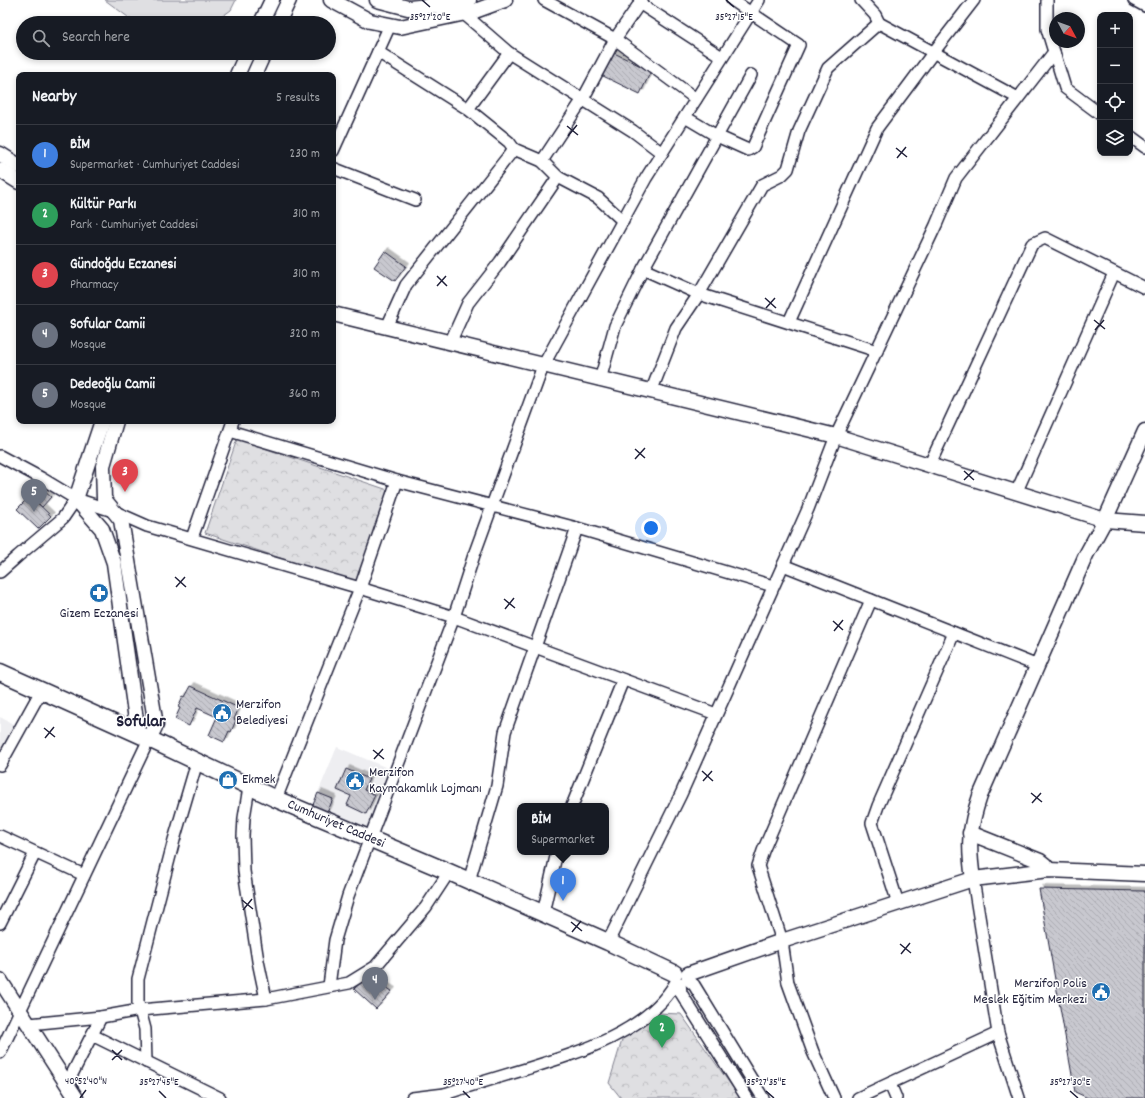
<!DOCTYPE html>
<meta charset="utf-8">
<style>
body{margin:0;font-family:Dekko,sans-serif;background:#20242c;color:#f1f3f6}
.controls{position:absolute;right:12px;top:12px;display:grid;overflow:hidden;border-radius:8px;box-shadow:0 2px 6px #0003}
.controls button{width:36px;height:36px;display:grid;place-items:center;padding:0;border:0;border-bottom:1px solid #363941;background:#171b24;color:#f1f3f6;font:20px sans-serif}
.compass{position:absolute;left:1049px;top:12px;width:36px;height:36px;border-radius:50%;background:#171b24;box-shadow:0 2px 6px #0003;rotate:131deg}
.you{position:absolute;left:651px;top:528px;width:14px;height:14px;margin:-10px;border:3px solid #fff;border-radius:50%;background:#1a73e8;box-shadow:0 0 0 6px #1a73e833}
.badge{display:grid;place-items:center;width:26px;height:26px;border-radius:50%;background:#8c9099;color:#fff;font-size:13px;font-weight:700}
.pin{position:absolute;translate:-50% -33px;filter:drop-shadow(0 1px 2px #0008)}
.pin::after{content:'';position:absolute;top:21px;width:14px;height:12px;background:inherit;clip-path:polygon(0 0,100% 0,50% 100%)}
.popup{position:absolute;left:517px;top:803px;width:92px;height:52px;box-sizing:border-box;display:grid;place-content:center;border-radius:8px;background:#171b24;filter:drop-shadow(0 1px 3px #0005);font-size:13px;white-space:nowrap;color:#9ea1a6}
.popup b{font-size:15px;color:#f1f3f6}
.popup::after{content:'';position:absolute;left:50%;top:100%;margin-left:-8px;border:8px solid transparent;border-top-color:#171b24}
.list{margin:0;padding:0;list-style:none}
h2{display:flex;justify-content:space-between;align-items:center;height:52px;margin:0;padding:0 16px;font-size:17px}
h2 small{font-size:13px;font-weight:400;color:#9ea1a6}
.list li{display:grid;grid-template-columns:26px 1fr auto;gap:12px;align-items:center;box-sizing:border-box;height:60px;padding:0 16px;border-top:1px solid #363941}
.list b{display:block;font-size:15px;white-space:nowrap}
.list p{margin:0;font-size:13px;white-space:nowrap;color:#9ea1a6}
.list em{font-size:13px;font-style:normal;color:#9ea1a6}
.icon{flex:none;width:22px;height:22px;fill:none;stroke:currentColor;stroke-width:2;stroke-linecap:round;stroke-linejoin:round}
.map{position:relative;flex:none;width:1145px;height:1098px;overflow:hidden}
.search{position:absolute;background:#171b24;box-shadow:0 2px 6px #0003;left:16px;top:16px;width:320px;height:44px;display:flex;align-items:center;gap:10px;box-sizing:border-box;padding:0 14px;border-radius:22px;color:#9ea1a6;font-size:15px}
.panel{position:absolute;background:#171b24;box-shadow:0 2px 6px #0003;left:16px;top:72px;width:320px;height:352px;border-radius:8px}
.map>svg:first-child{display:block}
.built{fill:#eeeef1}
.grass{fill:#dfdfe2;stroke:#80808e}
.park{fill:url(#park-crowns);stroke:#80808e}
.building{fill:url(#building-back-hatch);stroke:#22223b;filter:url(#shadow)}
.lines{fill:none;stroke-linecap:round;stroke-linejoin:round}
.minor-casing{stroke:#22223b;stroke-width:14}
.tertiary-casing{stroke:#22223b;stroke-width:17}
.secondary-casing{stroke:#22223b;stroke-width:19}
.minor{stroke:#fff;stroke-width:11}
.tertiary{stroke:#fff;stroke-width:14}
.secondary{stroke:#fff;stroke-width:16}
.ticks{fill:none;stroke:#22223b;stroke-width:1.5}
.labels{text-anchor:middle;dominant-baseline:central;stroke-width:3;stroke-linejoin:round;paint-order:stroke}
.poi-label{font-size:14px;fill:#22223b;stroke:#fff;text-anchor:start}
.street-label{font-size:14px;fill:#22223b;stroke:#fff}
.district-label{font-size:18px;font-weight:bold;fill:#22223b;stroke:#fff}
.ticks-label{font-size:10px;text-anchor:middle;fill:#22223b;stroke:#fff;stroke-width:3;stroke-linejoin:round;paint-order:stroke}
</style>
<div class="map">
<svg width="1145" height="1098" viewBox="0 0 1145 1098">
<defs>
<pattern id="park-crowns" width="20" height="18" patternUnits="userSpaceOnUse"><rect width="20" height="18" fill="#dfdfe2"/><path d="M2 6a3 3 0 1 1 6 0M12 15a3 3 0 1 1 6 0" fill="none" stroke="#bfbfc3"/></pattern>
<pattern id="building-back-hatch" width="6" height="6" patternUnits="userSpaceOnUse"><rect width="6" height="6" fill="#c8c8cf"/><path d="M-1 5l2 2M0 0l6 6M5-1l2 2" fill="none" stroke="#acacb3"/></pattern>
<filter id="shadow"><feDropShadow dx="3.5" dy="-3.5" stdDeviation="0" flood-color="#0004"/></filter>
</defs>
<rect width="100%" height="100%" fill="#fff"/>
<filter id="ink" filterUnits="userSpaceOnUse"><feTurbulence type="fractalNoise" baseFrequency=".025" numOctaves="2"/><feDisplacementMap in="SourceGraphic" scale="8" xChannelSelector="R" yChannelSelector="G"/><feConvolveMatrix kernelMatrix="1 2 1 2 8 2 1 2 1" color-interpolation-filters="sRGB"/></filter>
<g filter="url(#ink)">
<g class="built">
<polygon points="0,717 15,725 0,753"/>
<polygon points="337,747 392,770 367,830 312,807"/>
</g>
<polygon class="grass" points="105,0 236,0 231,10 213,23 136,23"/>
<g class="park">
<polygon points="237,439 388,490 356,583 205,533"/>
<polygon points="656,1013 681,1014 740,1098 621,1098 609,1083 623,1037"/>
</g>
<g class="building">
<polygon points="612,52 651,71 640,94 601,75"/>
<polygon points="385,251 406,266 395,281 374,267"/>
<polygon points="38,486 51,497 42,507 30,496"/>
<polygon points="30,496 51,516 38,529 17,509"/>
<polygon points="191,686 239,708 234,719 236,720 231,732 229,731 224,742 209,735 217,717 197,708 189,726 175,719 180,708 178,707 183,696 185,697"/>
<polygon points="346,769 369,779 364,790 375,795 366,814 347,805 351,796 337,790"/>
<polygon points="318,793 333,799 327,813 312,807"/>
<polygon points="1039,889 1145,891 1145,1098 1088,1098 1075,1092"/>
<polygon points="368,976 392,991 376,1009 354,989"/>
</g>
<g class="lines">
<defs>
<g id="minor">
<polyline points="544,0 615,39 696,99"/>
<polyline points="861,0 875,15 879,23 1018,98"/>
<polyline points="1047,0 1047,29 1065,88 1100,114"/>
<polyline points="1134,0 1145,6"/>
<polyline points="639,3 722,57"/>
<polyline points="463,13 509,53 633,131 662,153"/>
<polyline points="378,52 468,109 509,142 514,149 542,161 558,177 598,198 623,221"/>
<polyline points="468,109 509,53"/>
<polyline points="685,117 717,136 748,150 753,147 799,45 732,0"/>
<polyline points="1130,136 1145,147"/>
<polyline points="333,151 390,25"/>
<polyline points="542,161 583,99 615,39 642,0"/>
<polyline points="333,168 415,200"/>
<polyline points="643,269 699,294 877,351"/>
<polyline points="789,322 877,128 933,53 974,0"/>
<polyline points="387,327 406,285 514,149"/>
<polyline points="450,343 468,303 500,262 558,177"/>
<polyline points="600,380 615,326 643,269 751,75"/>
<polyline points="651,392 676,328 699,294 762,185 782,175 788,169 799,131 828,68 879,23"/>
<polyline points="230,431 397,481 577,528 773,586"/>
<polyline points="0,456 41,478 76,499 113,511 147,526 360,588 454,617 716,714"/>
<polyline points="929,466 1032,244 1045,238 1145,288"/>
<polyline points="1016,493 1114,273"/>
<polyline points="192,538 233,421"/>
<polyline points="783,565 1038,666"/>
<polyline points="0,572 18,556 63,518 76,499"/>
<polyline points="0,765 41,691"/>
<polyline points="249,787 244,818 243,836 244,871 258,961 266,999"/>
<polyline points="276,799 360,588 397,481"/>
<polyline points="572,806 623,680"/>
<polyline points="0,836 84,875"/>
<polyline points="973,879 998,1033 1019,1098"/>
<polyline points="469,881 497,786 505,732 577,528"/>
<polyline points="898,903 872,823 878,806 954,633"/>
<polyline points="543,913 557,852"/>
<polyline points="0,923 35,853"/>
<polyline points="608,942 681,794 808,509 836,436 936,225 956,178 1054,52"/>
<polyline points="687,979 694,985 763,1098"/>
<polyline points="680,983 681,993 747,1098"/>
<polyline points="329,986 335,940 348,896 454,617 474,555 543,366 646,178 759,0"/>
<polyline points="29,1024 101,1017 140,1010 266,999 349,983 375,967 426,907 449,872"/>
<polyline points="92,1035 220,1098"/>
<polyline points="0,1053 149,739"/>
<polyline points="146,1062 145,1029 138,1003 138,979 174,840 197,762"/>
<polyline points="67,1084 101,1017"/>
<polyline points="890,1084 896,1098"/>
<path d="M445,1094C472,1085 499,1077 526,1069C578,1053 648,1032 676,982"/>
<polyline points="412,1098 445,1094 446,1098"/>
<polyline points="834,1098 813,1052 788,983 782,941 758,866 763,851 871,600"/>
<polyline points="858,1098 998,1033"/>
</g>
<g id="tertiary">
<polyline points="331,0 370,21 400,27 475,11 505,0"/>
<polyline points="377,0 408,8 461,3 469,0"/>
<polyline points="261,23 272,0"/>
<polyline points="278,23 289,0"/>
<polyline points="237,75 247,53"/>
<polyline points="254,75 264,53"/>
<polyline points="0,154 19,166"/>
<polyline points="0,170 19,182"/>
<polyline points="333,314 836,436 1105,520 1145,523"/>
<polyline points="102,421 76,499 102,529 114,563 138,734"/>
<polyline points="116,421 103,466 104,499 121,520 156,725 149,739"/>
<polyline points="970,833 1040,861 1045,865 1049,870"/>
<path d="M973,879C968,845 969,828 980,796L1086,555L1105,520L1145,431"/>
<polyline points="688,974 782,941 973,879 1049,870 1145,874"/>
<polyline points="0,980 76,1098"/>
</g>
<g id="secondary">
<path id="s1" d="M0,672L149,739L276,799L449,872L608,942L674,973"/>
</g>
</defs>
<use href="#minor" class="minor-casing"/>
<use href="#tertiary" class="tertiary-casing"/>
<use href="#secondary" class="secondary-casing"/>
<use href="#minor" class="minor"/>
<use href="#tertiary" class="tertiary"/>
<use href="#secondary" class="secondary"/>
</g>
</g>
<path class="ticks" d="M422,0L430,7M726,0L734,7M567,126L578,135M568,136L577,125M896,148L907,157M897,158L906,147M437,276L447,286M437,286L446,276M765,298L776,308M766,308L775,298M1094,320L1105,329M1095,330L1104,320M635,449L645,458M635,459L645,448M964,471L974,480M964,480L974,470M175,577L186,587M176,587L185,577M504,599L515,608M505,609L514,598M833,621L843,630M834,631L843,620M44,728L55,737M45,738L54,727M373,750L384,759M374,759L383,749M702,771L713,781M703,781L712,771M1031,793L1042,802M1032,803L1041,793M242,900L253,909M243,910L252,899M571,922L582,931M572,932L581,921M900,944L911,953M901,954L910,943M112,1050L122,1060M112,1060L122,1050M159,1091L166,1098M463,1091L470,1098M766,1091L774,1098M1070,1091L1078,1098M80,1098L86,1090"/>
<defs>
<symbol id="pharmacy-disc" viewBox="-11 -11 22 22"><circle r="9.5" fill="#1f6fb2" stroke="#fff"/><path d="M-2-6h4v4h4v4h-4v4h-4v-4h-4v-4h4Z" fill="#fff"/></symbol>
<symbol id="civic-disc" viewBox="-11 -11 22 22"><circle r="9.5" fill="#1f6fb2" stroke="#fff"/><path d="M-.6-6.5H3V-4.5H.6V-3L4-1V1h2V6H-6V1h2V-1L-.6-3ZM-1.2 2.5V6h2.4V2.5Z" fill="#fff"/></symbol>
<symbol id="shop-disc" viewBox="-11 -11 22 22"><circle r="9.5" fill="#1f6fb2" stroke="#fff"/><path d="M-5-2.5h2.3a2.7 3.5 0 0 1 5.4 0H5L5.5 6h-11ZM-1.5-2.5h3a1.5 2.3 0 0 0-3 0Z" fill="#fff"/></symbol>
</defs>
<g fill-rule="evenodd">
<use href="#pharmacy-disc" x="88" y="582" width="22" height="22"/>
<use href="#civic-disc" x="211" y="702" width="22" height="22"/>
<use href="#shop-disc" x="217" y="769" width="22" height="22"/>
<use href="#civic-disc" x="344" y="770" width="22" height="22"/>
<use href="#civic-disc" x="1090" y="981" width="22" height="22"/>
</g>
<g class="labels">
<g class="poi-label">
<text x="99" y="614" text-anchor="middle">Gizem Eczanesi</text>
<text x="236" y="705">Merzifon<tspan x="236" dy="16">Belediyesi</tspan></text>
<text x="369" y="773">Merzifon<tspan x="369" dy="16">Kaymakamlık Lojmanı</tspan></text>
<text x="242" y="780">Ekmek</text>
<text x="1087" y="984" text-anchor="end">Merzifon Polis<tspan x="1087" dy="16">Meslek Eğitim Merkezi</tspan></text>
</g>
<g class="street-label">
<text stroke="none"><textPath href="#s1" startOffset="369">Cumhuriyet Caddesi</textPath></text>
</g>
<g class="district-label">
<text x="141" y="722">Sofular</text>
</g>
</g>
<g class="ticks-label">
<text x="430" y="20">35°27'20"E</text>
<text x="734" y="20">35°27'15"E</text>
<text x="86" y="1084">40°52'40"N</text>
<text x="159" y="1085">35°27'45"E</text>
<text x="463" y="1085">35°27'40"E</text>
<text x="766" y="1085">35°27'35"E</text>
<text x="1070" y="1085">35°27'30"E</text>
</g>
</svg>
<div class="controls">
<button>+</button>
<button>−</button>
<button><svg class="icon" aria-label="locate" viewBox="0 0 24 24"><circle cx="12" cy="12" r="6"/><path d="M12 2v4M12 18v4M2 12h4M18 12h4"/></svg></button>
<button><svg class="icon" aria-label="layers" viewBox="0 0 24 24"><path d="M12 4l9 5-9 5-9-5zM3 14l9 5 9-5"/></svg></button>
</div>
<svg class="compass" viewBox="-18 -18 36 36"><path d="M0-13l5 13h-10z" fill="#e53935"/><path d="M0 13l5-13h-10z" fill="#9ea1a6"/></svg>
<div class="you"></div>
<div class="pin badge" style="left:563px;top:901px;background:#3f7fe0">1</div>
<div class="popup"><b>BİM</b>Supermarket</div>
<div class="pin badge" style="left:662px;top:1048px;background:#2e9e5b">2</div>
<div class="pin badge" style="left:125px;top:492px;background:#e0444e">3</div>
<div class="pin badge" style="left:375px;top:1000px;background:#6b7280">4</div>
<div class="pin badge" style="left:34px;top:512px;background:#6b7280">5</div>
<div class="search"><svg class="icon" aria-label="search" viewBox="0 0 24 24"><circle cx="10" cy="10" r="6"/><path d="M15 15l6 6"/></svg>Search here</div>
<section class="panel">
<h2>Nearby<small>5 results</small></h2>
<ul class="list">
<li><span class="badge" style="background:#3f7fe0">1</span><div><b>BİM</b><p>Supermarket · Cumhuriyet Caddesi</p></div><em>230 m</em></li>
<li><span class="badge" style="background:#2e9e5b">2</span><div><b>Kültür Parkı</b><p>Park · Cumhuriyet Caddesi</p></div><em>310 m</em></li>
<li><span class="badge" style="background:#e0444e">3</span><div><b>Gündoğdu Eczanesi</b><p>Pharmacy</p></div><em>310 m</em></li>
<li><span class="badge" style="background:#6b7280">4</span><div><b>Sofular Camii</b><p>Mosque</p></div><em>320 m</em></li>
<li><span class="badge" style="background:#6b7280">5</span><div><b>Dedeoğlu Camii</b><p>Mosque</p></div><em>360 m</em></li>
</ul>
</section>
</div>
